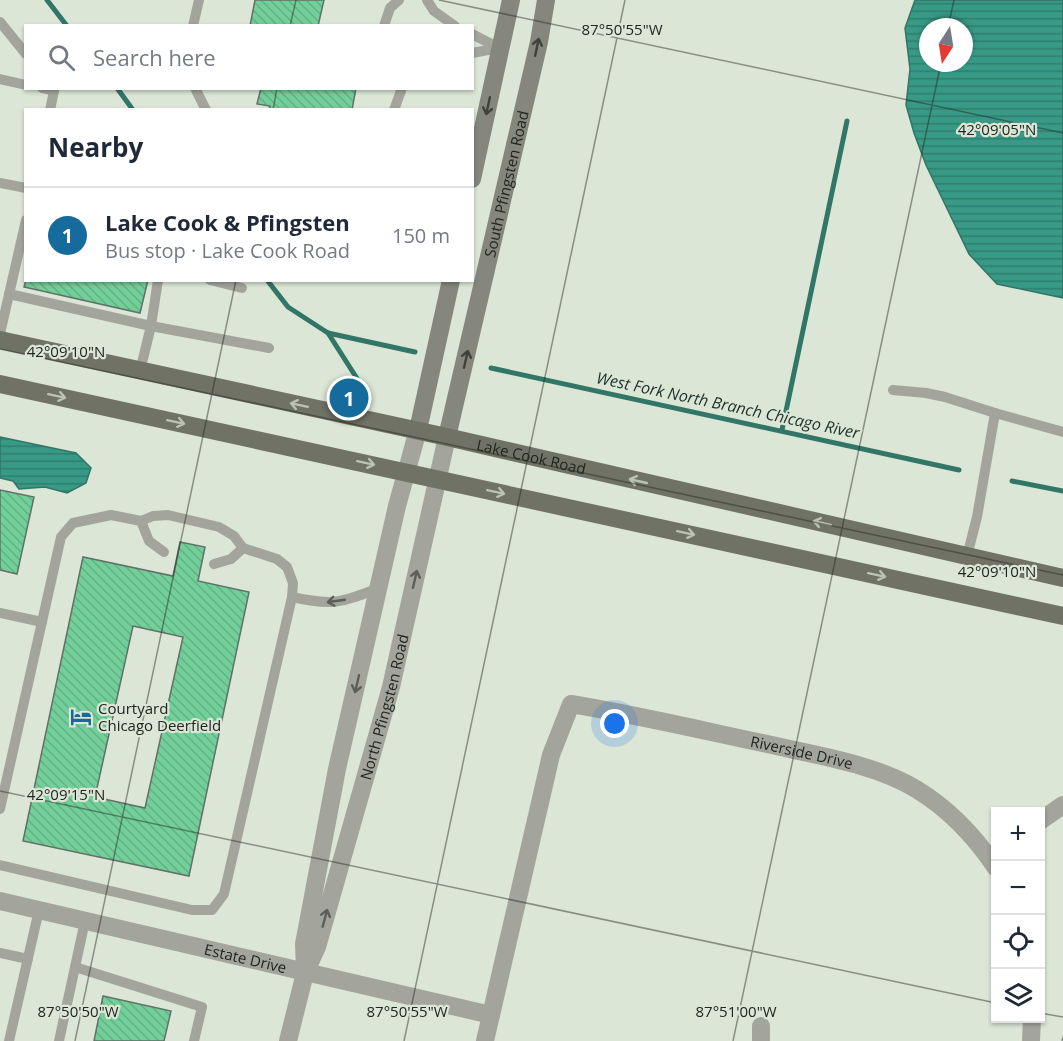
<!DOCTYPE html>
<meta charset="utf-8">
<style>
body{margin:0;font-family:"Open Sans",sans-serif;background:#f2f2f3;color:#1f2937}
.controls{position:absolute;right:18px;bottom:18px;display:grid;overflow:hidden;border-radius:0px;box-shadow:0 2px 4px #0004}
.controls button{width:54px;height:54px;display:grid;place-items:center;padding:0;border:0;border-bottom:2px solid #e0e1e3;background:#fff;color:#1f2937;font:30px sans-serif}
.compass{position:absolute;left:919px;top:18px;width:54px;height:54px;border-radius:50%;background:#fff;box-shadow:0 2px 4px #0004;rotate:192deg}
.you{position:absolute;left:615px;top:724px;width:21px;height:21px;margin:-15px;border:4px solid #fff;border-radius:50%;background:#1a73e8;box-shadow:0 0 0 9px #1a73e833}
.badge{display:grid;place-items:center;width:39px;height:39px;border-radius:50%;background:#156c9c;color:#fff;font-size:20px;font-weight:700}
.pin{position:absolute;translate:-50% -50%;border:3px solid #fff;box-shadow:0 2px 6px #0006}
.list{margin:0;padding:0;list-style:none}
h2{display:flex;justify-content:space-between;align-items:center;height:78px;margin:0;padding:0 24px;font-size:26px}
h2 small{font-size:20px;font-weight:400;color:#747a83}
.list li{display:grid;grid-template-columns:39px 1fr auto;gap:18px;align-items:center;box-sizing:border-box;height:96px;padding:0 24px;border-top:2px solid #e0e1e3}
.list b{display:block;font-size:22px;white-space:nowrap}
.list p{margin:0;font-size:20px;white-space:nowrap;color:#747a83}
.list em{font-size:20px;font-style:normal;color:#747a83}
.icon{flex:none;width:33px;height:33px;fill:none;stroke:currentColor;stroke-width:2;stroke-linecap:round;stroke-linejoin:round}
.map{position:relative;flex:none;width:1063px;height:1041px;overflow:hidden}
.search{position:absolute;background:#fff;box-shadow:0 2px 4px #0004;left:24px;top:24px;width:450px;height:66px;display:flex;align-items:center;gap:15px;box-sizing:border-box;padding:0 21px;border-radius:0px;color:#747a83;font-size:22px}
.panel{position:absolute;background:#fff;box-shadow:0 2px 4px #0004;left:24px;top:108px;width:450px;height:174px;border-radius:0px}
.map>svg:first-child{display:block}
.water{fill:url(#water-rules);stroke:#317667;stroke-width:1.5;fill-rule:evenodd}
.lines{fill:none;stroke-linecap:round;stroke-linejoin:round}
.stream{stroke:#317667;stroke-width:5}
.building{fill:url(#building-back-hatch);stroke:#617167;stroke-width:1.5;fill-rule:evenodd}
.service{stroke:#a3a59d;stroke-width:10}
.minor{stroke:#a3a59d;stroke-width:18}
.tertiary{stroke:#a3a59d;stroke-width:18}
.secondary{stroke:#85877c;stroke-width:18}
.primary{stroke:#6f7264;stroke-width:18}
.oneway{stroke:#3f423c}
.oneway2{stroke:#bbc3b4}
.oneway3{stroke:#5c5f58}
.ticks{fill:none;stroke:#212520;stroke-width:1.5;stroke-opacity:0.45}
.labels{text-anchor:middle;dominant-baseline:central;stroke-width:4.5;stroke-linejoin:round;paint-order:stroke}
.street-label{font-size:15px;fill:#212520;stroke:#dbe6d6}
.poi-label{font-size:15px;fill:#212520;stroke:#dbe6d6;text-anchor:start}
.water-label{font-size:16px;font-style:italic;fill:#1a2f2a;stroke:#dbe6d6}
.ticks-label{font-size:15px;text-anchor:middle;fill:#212520;stroke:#dbe6d6;stroke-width:4.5;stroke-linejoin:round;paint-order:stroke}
</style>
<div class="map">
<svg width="1063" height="1041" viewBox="0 0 1063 1041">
<defs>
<pattern id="water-rules" width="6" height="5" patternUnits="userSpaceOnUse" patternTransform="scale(1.5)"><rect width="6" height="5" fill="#389986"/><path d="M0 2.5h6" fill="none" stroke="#2f7d6d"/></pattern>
<pattern id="building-back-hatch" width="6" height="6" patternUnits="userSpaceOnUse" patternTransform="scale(1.5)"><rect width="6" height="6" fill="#72cf9a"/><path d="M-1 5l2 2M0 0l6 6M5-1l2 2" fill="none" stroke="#62b284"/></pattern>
</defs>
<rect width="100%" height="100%" fill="#dbe6d6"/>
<g class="water">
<path d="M915,0H1063V298L997,284L969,254L926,165L914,133L906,105L910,69L905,28ZM928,27H964V63H928Z"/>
<polygon points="0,437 76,453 91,468 86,483 67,493 45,487 19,489 13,481 0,478"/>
</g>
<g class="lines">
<g class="stream">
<polyline points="47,0 67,26"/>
<polyline points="117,88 133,110"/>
<polyline points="267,280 288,307 328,333 415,352"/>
<polyline points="328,333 365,391"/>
<polyline points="491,368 959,470"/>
<polyline points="782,430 847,121"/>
<polyline points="1012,481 1063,491"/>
</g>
</g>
<g class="building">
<polygon points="255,0 324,0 318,26 250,26"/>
<polygon points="261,88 356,88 352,110 269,110 270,106 257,104"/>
<polygon points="26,280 148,280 140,313 24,287"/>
<polygon points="0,490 34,497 17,574 0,570"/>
<path d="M180,542L205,547L198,581L249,592L189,876L23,841L83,557L173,576ZM133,626L183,637L145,808L95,797Z"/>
<polygon points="103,996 171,1011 164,1041 94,1041"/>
</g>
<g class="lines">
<g class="service">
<polyline points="427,0 434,11 455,26"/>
<polyline points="0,22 26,54"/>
<polyline points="193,26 199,0"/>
<polyline points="384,26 390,8 399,0"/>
<polyline points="472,34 499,48"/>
<polyline points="472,53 499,48"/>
<polyline points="0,79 26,85"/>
<polyline points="42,88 54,91"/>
<polyline points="195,88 206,110"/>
<polyline points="50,110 54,91"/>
<polyline points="394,110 402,88"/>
<polyline points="0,183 26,188"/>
<polyline points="210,280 242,288"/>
<polyline points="9,294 151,326 269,348"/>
<polyline points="0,334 26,220"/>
<polyline points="140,371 151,326 158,280"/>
<polyline points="893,390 926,393 945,397 995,413 977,517 967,556"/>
<polyline points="995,413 1063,432"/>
<polyline points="141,521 149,541 164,552"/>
<polyline points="214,564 231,559 243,548"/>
<path d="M292,597C332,606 341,603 379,588"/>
<polyline points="0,613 42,622"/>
<polyline points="0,809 61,537 73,523 111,515 141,521 153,516 168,515 219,527 234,536 243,548 277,559 287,567 293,583 292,597 224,894 212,910 192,910 0,865"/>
<polyline points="0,953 28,959"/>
<polyline points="75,967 202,1007 194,1041"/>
<polyline points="9,1041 39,910"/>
<polyline points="59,1041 85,921"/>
</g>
<g class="minor">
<polyline points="1040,821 1063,805"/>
<path id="s1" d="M0,901L491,1015"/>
<polyline points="761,1026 761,1041"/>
<path id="s2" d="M485,1041L551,755L571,704C638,715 705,731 772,745C818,756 875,764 916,789C949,809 974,835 996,868"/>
<polyline points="1031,1041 1032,1018"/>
</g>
<g class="tertiary">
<polyline points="305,971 304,944 337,769 397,506 418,430"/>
<path id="s3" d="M288,1041L305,973L317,947L391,687L447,437"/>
</g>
<g class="secondary">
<polyline points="472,179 511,0"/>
<polyline points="418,430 451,280"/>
<path id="s4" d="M447,437L539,42L546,0"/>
</g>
<g class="primary">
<path id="s5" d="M0,340L447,437L1063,578"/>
<polyline points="0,384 1063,616"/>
</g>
</g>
<defs><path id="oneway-shaft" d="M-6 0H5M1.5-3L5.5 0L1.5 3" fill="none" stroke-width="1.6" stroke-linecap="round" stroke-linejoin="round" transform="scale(1.5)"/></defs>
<g class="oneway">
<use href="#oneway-shaft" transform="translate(537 47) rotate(-78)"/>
<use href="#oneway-shaft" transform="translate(488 106) rotate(102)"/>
<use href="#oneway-shaft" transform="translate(466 359) rotate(-77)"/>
</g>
<g class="oneway2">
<use href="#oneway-shaft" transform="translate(57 396) rotate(12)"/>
<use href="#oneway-shaft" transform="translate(299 405) rotate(-168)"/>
<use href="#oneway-shaft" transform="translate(176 422) rotate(12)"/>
<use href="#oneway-shaft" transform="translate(366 463) rotate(12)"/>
<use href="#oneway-shaft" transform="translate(638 481) rotate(-167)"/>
<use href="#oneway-shaft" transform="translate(496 492) rotate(12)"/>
<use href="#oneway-shaft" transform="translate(822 523) rotate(-167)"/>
<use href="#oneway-shaft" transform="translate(686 533) rotate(12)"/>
<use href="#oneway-shaft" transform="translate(877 575) rotate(12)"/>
</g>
<g class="oneway3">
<use href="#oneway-shaft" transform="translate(415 579) rotate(-77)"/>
<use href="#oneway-shaft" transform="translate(336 601) rotate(172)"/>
<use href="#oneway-shaft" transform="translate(357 684) rotate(103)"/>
<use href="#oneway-shaft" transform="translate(325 918) rotate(-75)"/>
</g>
<path class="ticks" d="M439,0L1063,133M290,26L296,0M948,27L954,0M273,110L277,88M0,349L1063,575M0,791L996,1003M1040,1013L1063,1017M75,1041L236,280M404,1041L625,0M733,1041L941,63M1062,1041L1063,1037"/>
<defs>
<symbol id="hotel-bare" viewBox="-9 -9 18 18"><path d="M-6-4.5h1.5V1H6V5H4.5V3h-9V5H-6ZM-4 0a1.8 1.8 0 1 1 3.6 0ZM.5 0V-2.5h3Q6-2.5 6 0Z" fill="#156c9c" stroke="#dbe6d6" stroke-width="2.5" paint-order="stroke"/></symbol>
</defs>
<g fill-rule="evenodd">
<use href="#hotel-bare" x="66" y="702" width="30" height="30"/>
</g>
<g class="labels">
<g class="street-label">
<text stroke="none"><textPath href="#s4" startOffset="260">South Pfingsten Road</textPath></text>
<text stroke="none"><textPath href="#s5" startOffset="544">Lake Cook Road</textPath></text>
<text stroke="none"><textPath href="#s3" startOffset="348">North Pfingsten Road</textPath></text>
<text stroke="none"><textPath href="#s2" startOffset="584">Riverside Drive</textPath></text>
<text stroke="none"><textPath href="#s1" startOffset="252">Estate Drive</textPath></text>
</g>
<g class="poi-label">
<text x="98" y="708">Courtyard<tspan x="98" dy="17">Chicago Deerfield</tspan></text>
</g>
<g class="water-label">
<text transform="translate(728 405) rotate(12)">West Fork North Branch Chicago River</text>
</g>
</g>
<g class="ticks-label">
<text x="622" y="35">87°50'55"W</text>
<text x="997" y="135">42°09'05"N</text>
<text x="66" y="357">42°09'10"N</text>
<text x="997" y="577">42°09'10"N</text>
<text x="66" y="800">42°09'15"N</text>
<text x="78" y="1017">87°50'50"W</text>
<text x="407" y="1017">87°50'55"W</text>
<text x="736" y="1017">87°51'00"W</text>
</g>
</svg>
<div class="controls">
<button>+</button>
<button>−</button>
<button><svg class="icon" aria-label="locate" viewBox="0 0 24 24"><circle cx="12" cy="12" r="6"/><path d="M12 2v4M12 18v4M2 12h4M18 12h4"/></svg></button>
<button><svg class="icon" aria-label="layers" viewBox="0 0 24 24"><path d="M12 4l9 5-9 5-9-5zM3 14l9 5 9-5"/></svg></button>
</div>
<svg class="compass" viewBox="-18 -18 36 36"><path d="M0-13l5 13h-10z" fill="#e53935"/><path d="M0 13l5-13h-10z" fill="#747a83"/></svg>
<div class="you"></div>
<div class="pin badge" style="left:349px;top:398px">1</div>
<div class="search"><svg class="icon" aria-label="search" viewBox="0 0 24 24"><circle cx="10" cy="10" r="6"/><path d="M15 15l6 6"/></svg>Search here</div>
<section class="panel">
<h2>Nearby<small></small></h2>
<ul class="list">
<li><span class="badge">1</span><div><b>Lake Cook &amp; Pfingsten</b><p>Bus stop · Lake Cook Road</p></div><em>150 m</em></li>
</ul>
</section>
</div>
